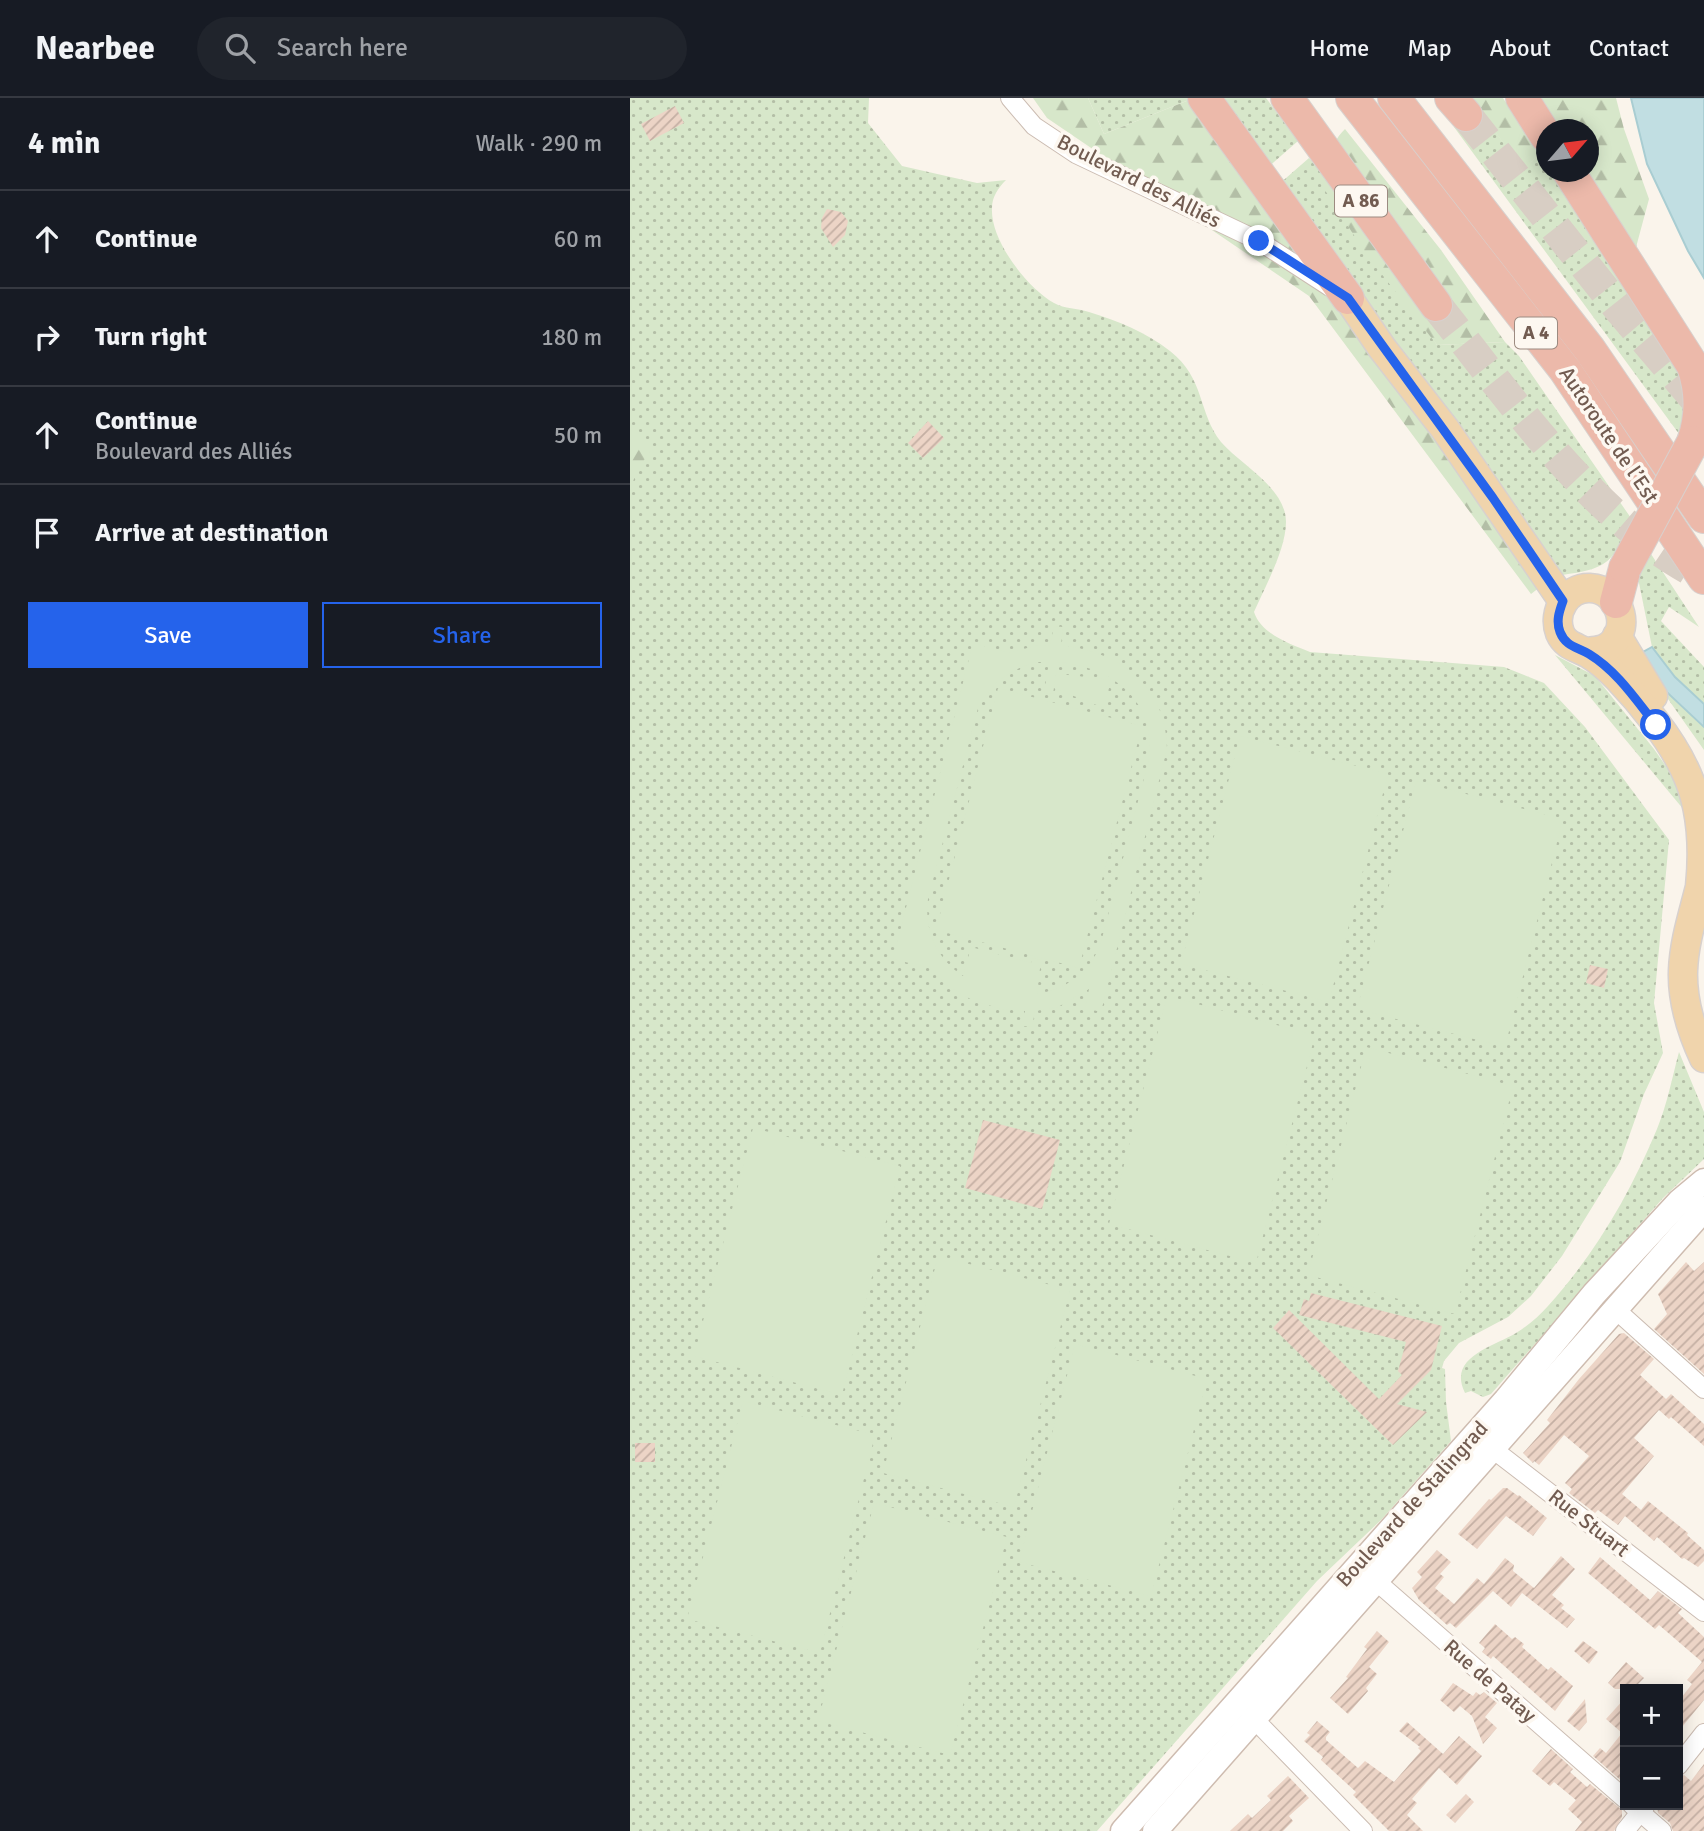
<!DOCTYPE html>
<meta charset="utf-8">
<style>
body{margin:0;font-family:Signika,sans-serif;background:#20242c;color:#f1f3f6}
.controls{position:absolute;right:21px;bottom:21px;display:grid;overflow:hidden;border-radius:0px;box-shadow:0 4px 18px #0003}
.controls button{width:63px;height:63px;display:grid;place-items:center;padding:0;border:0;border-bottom:2px solid #363941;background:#171b24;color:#f1f3f6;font:35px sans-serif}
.compass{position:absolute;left:906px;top:21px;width:63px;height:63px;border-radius:50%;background:#171b24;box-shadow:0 4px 18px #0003;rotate:62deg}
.stop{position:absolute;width:21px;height:21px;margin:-16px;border:5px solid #2563eb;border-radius:50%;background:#fff}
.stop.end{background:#2563eb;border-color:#fff;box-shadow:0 2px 7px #0008}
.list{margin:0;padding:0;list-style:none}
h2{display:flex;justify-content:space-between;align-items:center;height:91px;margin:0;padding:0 28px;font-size:30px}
h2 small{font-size:23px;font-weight:400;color:#9ea1a6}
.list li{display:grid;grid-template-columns:46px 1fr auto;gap:21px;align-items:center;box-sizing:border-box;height:98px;padding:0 28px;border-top:2px solid #363941}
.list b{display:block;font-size:26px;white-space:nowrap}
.list p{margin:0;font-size:23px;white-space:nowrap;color:#9ea1a6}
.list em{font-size:23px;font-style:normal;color:#9ea1a6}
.actions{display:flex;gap:14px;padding:21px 28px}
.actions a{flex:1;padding:16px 0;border:2px solid #2563eb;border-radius:0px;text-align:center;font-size:24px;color:#2563eb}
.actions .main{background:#2563eb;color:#fff}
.icon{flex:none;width:38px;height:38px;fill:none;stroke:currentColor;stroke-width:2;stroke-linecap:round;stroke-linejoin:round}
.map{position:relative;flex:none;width:1074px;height:1733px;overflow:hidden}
header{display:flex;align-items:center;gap:42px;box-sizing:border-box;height:98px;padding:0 35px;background:#171b24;border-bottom:2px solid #363941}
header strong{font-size:33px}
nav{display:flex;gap:38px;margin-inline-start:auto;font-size:24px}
.search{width:490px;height:63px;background:#20242c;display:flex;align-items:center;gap:18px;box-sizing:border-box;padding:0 24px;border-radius:38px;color:#9ea1a6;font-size:26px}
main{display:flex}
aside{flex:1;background:#171b24}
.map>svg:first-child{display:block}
.grass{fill:url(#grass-dots)}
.forest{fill:url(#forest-firs)}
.pitch{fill:#d7e7ca;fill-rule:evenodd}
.water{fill:#c1dee2;stroke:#a9cdd2;stroke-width:2}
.building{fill:url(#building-hatch)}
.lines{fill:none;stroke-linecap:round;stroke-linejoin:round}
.motorway-tunnel{stroke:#d8cec4;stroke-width:32;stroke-dasharray:32 16;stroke-linecap:butt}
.minor-casing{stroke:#cbbcb2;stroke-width:20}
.secondary-casing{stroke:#cebcb0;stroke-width:27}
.primary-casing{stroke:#d8d1ce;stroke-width:31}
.motorway-casing{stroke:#d8d1ce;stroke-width:34}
.minor{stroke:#fff;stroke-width:18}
.secondary{stroke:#fff;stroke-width:24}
.primary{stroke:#f0d4ac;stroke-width:28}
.motorway{stroke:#ecb9aa;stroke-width:32}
.motorway-bridge-casing{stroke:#d8d1ce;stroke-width:34;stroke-linecap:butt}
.motorway-bridge{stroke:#ecb9aa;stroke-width:32}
.route{stroke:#2563eb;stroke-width:9}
.labels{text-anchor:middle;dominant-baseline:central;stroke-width:7;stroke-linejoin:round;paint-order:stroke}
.shield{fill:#fdf8f1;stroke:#9c8b81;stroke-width:2}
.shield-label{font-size:19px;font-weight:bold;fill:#725c51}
.street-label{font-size:21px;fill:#725c51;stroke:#fdf8f1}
</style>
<header>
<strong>Nearbee</strong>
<div class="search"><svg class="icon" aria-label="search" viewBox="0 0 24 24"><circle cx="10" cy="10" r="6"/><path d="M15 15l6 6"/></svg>Search here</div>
<nav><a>Home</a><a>Map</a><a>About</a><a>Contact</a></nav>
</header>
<main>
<aside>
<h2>4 min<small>Walk · 290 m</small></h2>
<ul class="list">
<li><svg class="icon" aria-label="ahead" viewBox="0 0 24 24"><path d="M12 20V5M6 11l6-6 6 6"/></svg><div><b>Continue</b></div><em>60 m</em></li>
<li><svg class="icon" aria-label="right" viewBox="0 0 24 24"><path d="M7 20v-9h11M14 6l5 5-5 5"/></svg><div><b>Turn right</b></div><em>180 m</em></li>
<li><svg class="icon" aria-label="ahead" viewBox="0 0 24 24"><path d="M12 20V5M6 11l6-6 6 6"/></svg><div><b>Continue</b><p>Boulevard des Alliés</p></div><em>50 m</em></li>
<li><svg class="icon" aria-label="arrive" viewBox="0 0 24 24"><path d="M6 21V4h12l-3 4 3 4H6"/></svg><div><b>Arrive at destination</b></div></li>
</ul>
<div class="actions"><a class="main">Save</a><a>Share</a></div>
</aside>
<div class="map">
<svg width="1074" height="1733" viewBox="0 0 1074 1733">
<defs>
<pattern id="grass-dots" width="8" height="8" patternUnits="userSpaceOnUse" patternTransform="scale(1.75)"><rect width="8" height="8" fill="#d7e7ca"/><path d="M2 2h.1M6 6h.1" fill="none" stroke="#b3bea6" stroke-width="1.8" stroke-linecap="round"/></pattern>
<pattern id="forest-firs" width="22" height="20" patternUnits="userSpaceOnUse" patternTransform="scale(1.75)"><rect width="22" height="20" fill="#d7e7ca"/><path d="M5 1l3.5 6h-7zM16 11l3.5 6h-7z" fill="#b3bea6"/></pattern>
<pattern id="building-hatch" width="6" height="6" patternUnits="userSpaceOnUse" patternTransform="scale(1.75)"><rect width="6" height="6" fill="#ecd4c6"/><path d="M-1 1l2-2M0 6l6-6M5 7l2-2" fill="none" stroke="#c4afa3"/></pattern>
</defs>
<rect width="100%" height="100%" fill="#faf4eb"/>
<g class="grass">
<path d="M0,0H239L238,25L272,68L347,85L376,82C368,90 362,99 362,110C360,142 397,190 424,205C435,211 447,210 459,214C488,223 516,234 540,253C575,280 568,315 591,344C611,367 656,390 656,424C656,451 635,489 624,514C631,536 660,546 680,554L874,569L914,585L955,629L1039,742L1024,905L1033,955L1014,996L990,1064L932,1158L901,1198L878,1219L829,1245L814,1263L812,1270L815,1271L816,1304L821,1343L751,1422L687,1483L467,1733H0Z"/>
<polygon points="458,0 558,0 559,2 474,36"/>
<polygon points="588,0 636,0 668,43 637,70"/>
<polygon points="846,8 894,72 909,55 916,67 916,74 921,74 1046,258 1056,278 1052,340 824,29"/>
<path d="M679,60L694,77L807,247L875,244L889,258L1003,423C981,464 980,471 931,477L648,87Z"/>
<polygon points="1021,456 1069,529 1039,509 1031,523 1074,569 1074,652 1026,584 1013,554 1022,549 1008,480"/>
<polygon points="925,557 965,578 1024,651 1047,684 1059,718"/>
<path d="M1049,954L1074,1014V1061L1033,1100L861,1296L853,1299L841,1293L835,1295C817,1259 863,1249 886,1235C898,1228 909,1218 918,1208C965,1156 1000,1096 1027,1031C1037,1007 1042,980 1049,954Z"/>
</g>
<g class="forest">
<polygon points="403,0 458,0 474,36 559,2 698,189 910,489 901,496 679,198 417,20"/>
<polygon points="840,0 873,0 909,55 894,73"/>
<polygon points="903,0 986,0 994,31 1019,101 1005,153 953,74 958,74 958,32 926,31"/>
<path d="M715,31L811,152L875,244L807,247L736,156L689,83C703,68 696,49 715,31Z"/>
<polygon points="3,331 21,352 6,374 0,394 0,335"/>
</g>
<g class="pitch">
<path d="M424,528L433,529L431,547C489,554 537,588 537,651L471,914L455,910L459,891L428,909L405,913L402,929L393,928L395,913L371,911L342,902L318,888L299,870L263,861L343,545L380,555L404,548L420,547ZM406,564H419L414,595L423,596L428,564C484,569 529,605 518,665L470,848C458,875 437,891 407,896L411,862L402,860L401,865L341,849L333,878C306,860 294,832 298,801L348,610C361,585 379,572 406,564Z"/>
<polygon points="430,576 481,582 474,610 426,591"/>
<polygon points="368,590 512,628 449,870 306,832"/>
<polygon points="610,638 758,676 699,904 551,866"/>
<polygon points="786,683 933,721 875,949 727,911"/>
<polygon points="537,898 685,937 626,1165 479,1126"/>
<polygon points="736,949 883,988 825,1216 678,1177"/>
<polygon points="123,1030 270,1068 212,1297 64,1258"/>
<polygon points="308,1158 440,1192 384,1409 253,1375"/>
<polygon points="445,1246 577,1281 521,1498 389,1464"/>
<polygon points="113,1303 245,1337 190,1555 57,1521"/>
<polygon points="244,1405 377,1439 320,1657 188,1623"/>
</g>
<g class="water">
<polygon points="1001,0 1074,0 1074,180 1058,153 1017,66"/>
<polygon points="1022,549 1045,579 1074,606 1074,629 1026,584 1013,554"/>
</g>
<g class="building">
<polygon points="45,8 54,25 20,43 11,26"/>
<polygon points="197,111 211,114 218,123 215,137 203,149 191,130 192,120"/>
<polygon points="298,323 314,340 293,360 278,345"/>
<polygon points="960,867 978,871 974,890 956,885"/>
<polygon points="353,1022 430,1042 412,1111 335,1090"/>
<polygon points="1056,1164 1064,1173 1074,1164 1074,1276 1024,1231 1037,1216 1028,1196"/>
<polygon points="681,1195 812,1228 801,1272 767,1306 797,1314 763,1347 643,1230 659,1212 749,1301 772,1277 768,1273 776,1244 669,1217 674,1201 679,1203"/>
<polygon points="994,1235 1024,1261 1010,1277 1036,1301 1041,1296 1074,1326 1074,1348 1041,1319 1039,1321 1029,1312 1004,1340 1024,1358 992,1396 1011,1412 1018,1403 1058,1435 1057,1437 1074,1452 1074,1463 1068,1469 1054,1460 1052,1461 1027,1439 1024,1443 995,1418 988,1427 968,1412 965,1415 939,1395 942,1391 935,1385 959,1358 934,1337 909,1367 904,1363 903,1365 893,1355 920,1325 917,1322 949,1281 989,1236"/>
<rect x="5" y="1345" width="20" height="19"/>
<polygon points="873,1390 877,1390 888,1398 889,1397 917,1420 903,1438 876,1418 847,1451 828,1436 859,1401 861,1402"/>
<polygon points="807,1452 821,1464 810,1476 814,1479 805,1490 824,1506 847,1480 854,1486 875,1460 884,1467 883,1473 904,1490 931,1458 945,1471 922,1497 934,1507 931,1510 945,1521 937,1530 892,1495 881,1509 863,1493 826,1530 820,1525 817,1527 789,1502 782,1490 792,1479 787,1474"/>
<polygon points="970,1459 1020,1502 1028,1493 1052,1511 1048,1515 1074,1539 1074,1602 1048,1634 1048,1604 1062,1586 1057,1582 1072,1564 1029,1527 1025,1531 958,1475"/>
<polygon points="865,1526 882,1541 885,1539 894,1546 892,1549 918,1572 921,1569 943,1588 925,1613 863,1558 861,1561 852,1554 855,1550 849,1545"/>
<polygon points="747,1533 759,1544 739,1569 747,1576 736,1590 738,1593 718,1616 700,1600 718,1580 716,1579 737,1551 734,1549"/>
<polygon points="953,1543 968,1554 959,1566 944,1553"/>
<polygon points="996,1564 1014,1580 1003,1591 985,1591 978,1585"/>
<polygon points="823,1585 843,1598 846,1594 850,1597 854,1594 867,1605 855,1619 867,1630 853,1646 842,1618 830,1608 824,1614 810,1602"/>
<polygon points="995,1600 995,1686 963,1658 970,1650 976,1655 992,1635 976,1621"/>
<polygon points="955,1601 957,1624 949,1633 937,1623"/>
<polygon points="687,1623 700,1634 696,1639 696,1642 728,1670 735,1663 764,1684 791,1653 788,1650 790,1649 769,1633 777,1624 813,1656 829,1638 852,1658 827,1687 809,1670 782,1701 787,1705 777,1717 793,1733 759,1733 723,1697 726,1694 691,1662 693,1659 674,1643 680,1637 677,1635"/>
<polygon points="921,1651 943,1671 940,1674 957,1689 960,1686 992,1712 992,1719 984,1733 945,1733 952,1724 938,1711 946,1702 924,1684 920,1688 902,1673"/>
<polygon points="1074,1666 1074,1733 1043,1733 1040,1725 1028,1715 1027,1707 1048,1707 1048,1684 1054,1677 1061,1683"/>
<polygon points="658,1678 679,1700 659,1718 663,1723 653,1733 600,1733 618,1716 622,1720 641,1702 637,1698"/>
<polygon points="836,1696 844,1704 825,1725 816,1717"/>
</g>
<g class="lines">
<g class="motorway-tunnel">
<polyline points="836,17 991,213 1074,311"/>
<path d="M806,207C866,282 928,371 1003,432C1025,451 1049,465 1074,480"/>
</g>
<defs>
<g id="minor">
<polyline points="380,0 404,28 446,56 629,143 700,189"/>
<polyline points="985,1211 1074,1291"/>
<polyline points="855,1345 1074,1514"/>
<polyline points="743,1472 746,1483 995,1701"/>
<polyline points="625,1622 733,1733"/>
<polyline points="1048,1668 1074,1635"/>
<polyline points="1002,1707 1032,1733"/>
<polyline points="995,1733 1016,1707"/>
</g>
<g id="secondary">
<polyline points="493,1733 876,1302 964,1196 1050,1103 1074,1083"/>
<polyline points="525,1733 1074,1111"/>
</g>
<g id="primary">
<polyline points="718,200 752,250 815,331 933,503"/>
<polyline points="987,538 1023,598"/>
<path d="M958,554C963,553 969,553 974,551C1004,537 992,491 960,490C937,489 922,514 930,535C936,549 948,549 959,556C969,562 979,571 988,580C1011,604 1040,640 1054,670C1072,706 1074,749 1070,789C1063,817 1054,844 1053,873C1052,903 1061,932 1074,960"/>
</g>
<g id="motorway">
<polyline points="574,0 718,200"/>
<polyline points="657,0 806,207"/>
<polyline points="722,0 935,272 1074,480"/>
<polyline points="764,0 960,252 1074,419"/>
<polyline points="821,0 836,17"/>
<polyline points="892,0 916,38"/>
<path d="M939,74L1063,268C1072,294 1072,318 1063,344"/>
<polyline points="986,504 995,470"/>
</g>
</defs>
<use href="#minor" class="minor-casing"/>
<use href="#secondary" class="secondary-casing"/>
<use href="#primary" class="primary-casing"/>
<use href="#motorway" class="motorway-casing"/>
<use href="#minor" class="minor"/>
<use href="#secondary" class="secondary"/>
<use href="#primary" class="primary"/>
<use href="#motorway" class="motorway"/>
<defs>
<polyline id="motorway-bridge" points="995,470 1063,344"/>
</defs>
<use href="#motorway-bridge" class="motorway-bridge-casing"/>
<use href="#motorway-bridge" class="motorway-bridge"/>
</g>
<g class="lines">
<path class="route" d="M629,143L718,200L863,400L933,503C929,514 926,523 930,534C936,549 948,549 959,556C987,573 1006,602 1026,627"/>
</g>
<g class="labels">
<g class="shield">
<rect x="705" y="87.5" width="52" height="31" rx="5"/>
<rect x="885" y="219.5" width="42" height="31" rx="5"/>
</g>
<g class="shield-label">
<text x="731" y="103">A 86</text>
<text x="906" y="235">A 4</text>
</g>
<g class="street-label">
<text transform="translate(509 83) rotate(27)">Boulevard des Alliés</text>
<text transform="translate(979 337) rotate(56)">Autoroute de l’Est</text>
<text transform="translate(782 1406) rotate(-48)">Boulevard de Stalingrad</text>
<text transform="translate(959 1425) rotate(38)">Rue Stuart</text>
<text transform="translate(860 1583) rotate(41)">Rue de Patay</text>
</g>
</g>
</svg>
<div class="controls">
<button>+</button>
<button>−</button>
</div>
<svg class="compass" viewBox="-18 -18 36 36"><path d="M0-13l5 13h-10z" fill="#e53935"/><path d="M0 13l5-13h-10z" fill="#9ea1a6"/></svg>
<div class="stop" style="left:1026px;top:627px"></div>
<div class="stop end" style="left:629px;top:143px"></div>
</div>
</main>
